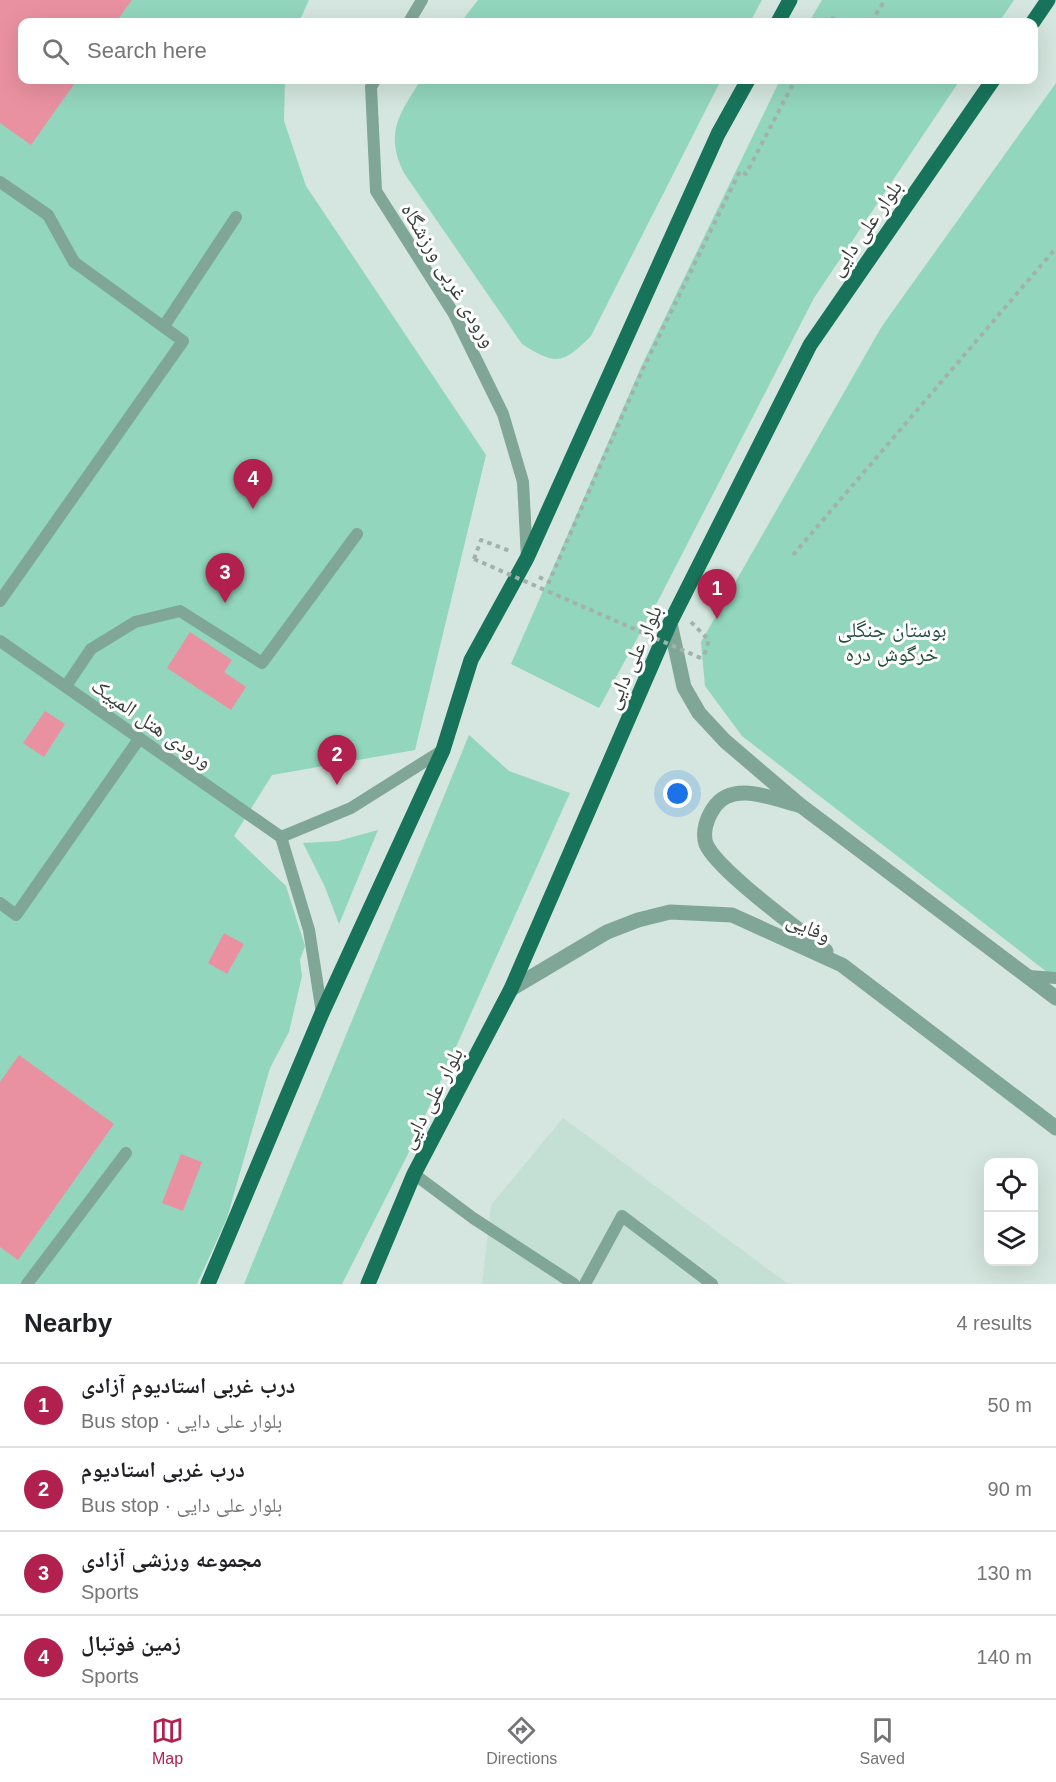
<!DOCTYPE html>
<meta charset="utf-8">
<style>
body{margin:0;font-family:Arial,"Noto Naskh Arabic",sans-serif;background:#f6f6f6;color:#202124}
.controls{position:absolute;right:18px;bottom:18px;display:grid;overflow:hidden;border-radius:12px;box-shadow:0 6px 24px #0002}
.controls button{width:54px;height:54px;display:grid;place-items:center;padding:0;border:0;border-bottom:2px solid #e0e0e0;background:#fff;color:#202124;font:30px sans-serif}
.you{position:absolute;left:678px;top:794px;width:21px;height:21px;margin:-15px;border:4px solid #fff;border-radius:50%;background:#1a73e8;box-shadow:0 0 0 9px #1a73e833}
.badge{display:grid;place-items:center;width:39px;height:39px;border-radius:50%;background:#b1204f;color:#fff;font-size:20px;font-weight:700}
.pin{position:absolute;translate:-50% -50px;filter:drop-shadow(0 2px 3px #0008)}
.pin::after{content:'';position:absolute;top:32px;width:21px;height:18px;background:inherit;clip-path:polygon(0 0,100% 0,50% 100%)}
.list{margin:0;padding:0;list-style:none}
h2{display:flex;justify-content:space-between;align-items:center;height:78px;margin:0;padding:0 24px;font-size:26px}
h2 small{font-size:20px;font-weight:400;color:#757577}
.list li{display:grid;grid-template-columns:39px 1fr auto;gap:18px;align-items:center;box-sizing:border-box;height:84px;padding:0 24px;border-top:2px solid #e0e0e0}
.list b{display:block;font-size:22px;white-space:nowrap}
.list p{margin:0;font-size:20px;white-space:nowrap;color:#757577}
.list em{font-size:20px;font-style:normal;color:#757577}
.icon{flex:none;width:33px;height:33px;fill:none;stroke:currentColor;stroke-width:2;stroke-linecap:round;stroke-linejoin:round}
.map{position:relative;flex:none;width:1056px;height:1284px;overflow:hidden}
.search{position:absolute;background:#fff;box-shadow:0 6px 24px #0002;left:18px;right:18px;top:18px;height:66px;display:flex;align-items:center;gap:15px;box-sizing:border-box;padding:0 21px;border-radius:12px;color:#757577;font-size:22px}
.sheet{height:414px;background:#fff}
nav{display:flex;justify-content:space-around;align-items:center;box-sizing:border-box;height:84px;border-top:2px solid #e0e0e0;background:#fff;font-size:16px;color:#757577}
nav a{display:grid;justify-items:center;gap:3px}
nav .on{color:#b1204f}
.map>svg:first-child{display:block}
.built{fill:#c4dfd4}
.green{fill:#92d6bd}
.building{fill:#ea91a1}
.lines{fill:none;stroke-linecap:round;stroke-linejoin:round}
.path{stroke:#a3b1ac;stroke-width:4;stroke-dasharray:4.5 4.5;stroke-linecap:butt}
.service{stroke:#7fa697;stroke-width:12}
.tertiary{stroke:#7fa697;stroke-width:15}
.primary{stroke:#17745a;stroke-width:15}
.path-bridge{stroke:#a3b1ac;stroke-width:4;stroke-dasharray:4.5 4.5;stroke-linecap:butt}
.labels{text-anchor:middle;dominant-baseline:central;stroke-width:6;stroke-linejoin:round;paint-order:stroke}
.street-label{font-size:21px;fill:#373e3b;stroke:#fff}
.park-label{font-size:21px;fill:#224e3f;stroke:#fff}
</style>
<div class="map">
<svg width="1056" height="1284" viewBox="0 0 1056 1284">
<rect width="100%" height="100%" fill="#d4e6df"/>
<polygon class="built" points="563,1118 788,1284 482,1284 491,1205"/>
<g class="green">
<polygon points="0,0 309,0 299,22 22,22 22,80 285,80 284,121 306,186 486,455 415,750 272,775 234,836 286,886 305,946 300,960 302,976 289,1032 270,1068 227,1218 197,1284 0,1284"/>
<polygon points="478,0 762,0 750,22 461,22"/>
<polygon points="822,0 1014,0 999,22 809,22"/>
<path d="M421,80H721L591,336C563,364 556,366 522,344L404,173C384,133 400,113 421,80Z"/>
<polygon points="780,80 960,80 814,298 660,597 599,708 511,664 642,365"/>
<polygon points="1056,83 1056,979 742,736 705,686 701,642 882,326"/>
<polygon points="469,735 509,771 570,793 407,1156 342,1284 244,1284"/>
<polygon points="378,830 339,924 325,887 303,843 338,841"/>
</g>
<g class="building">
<polygon points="0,0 132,0 116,22 22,22 22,80 77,80 31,145 0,123"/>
<polygon points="190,632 232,660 224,672 246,687 231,710 167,668"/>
<polygon points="45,711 65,724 44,757 23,743"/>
<polygon points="224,933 244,944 227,974 208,963"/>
<polygon points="19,1055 114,1124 18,1260 0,1247 0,1082"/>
<polygon points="181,1154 202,1162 183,1211 162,1203"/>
</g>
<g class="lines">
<g class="path">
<polyline points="825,22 828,17 843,22"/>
<polyline points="871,22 885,0"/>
<polyline points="793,555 1056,248"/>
<polyline points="474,559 481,540 510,551"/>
<polyline points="539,577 549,582 642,371 740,171 746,174 795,80"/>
<polyline points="691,622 709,640 703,659"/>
</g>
<g class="service">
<polyline points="409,22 422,0"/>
<polyline points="375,80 371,87 376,191 454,314 503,414 523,482 527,558"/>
<polyline points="0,182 48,215 74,262 183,341 0,601"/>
<polyline points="164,326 236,217"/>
<polyline points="0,641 281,837"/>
<polyline points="66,686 91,649 135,622 180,611 262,663 357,534"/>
<polyline points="0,903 16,915 139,739"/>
<polyline points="1029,976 1056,978"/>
<polyline points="322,1013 309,930 281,837 351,808 443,750"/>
<polyline points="414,1174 473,1218 574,1284"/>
<polyline points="27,1284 126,1153"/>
<polyline points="585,1284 622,1216 712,1284"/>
</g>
<g class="tertiary">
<polyline points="670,623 684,687 699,713 725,741 800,805 1056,998"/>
<path d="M798,805C771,798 731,780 713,809C707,818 702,832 706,844C717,870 800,930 826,951"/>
<polyline points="511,989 607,932 638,920 670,912 732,915 842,965 1056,1128"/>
</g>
<g class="primary">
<polyline points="778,22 790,0"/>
<polyline points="1033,22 1048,0"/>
<polyline points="208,1284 322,1013 443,750 471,660 527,558 718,134 748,80"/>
<polyline points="368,1284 414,1174 511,989 670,623 810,345 993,80"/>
</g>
<polyline class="path-bridge" points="474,559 703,659"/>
</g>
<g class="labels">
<g class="street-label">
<text transform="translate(865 228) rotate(-55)">بلوار علی دایی</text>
<text transform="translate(449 275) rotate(59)">ورودی غربی ورزشگاه</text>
<text transform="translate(633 657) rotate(-66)">بلوار علی دایی</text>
<text transform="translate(152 723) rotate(35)">ورودی هتل المپیک</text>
<text transform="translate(809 927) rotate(24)">وفایی</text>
<text transform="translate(431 1098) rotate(-62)">بلوار علی دایی</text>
</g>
<g class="park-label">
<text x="892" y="629">بوستان جنگلی<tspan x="892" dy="24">خرگوش دره</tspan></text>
</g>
</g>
</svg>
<div class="controls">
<button><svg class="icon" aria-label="locate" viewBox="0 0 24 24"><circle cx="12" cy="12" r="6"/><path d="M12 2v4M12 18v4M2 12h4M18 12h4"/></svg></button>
<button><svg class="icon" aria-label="layers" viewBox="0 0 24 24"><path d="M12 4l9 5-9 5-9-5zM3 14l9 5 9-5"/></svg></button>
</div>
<div class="you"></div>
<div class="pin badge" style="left:717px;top:619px">1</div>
<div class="pin badge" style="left:337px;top:785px">2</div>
<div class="pin badge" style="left:225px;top:603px">3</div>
<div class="pin badge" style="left:253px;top:509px">4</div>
<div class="search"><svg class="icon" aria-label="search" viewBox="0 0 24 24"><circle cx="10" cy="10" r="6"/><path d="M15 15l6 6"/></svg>Search here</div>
</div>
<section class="sheet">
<h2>Nearby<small>4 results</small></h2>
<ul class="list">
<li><span class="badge">1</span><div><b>درب غربی استادیوم آزادی</b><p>Bus stop · بلوار علی دایی</p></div><em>50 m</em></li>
<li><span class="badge">2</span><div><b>درب غربی استادیوم</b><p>Bus stop · بلوار علی دایی</p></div><em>90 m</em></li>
<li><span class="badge">3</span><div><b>مجموعه ورزشی آزادی</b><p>Sports</p></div><em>130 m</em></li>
<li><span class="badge">4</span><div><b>زمین فوتبال</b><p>Sports</p></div><em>140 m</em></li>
</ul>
</section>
<nav>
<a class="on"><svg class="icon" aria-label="map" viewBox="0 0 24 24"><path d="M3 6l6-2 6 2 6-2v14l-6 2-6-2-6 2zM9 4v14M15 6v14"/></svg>Map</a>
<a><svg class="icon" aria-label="directions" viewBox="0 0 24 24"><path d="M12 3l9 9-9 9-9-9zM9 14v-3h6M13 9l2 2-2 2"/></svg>Directions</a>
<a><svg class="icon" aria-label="saved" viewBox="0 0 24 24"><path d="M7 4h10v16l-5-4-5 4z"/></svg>Saved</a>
</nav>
